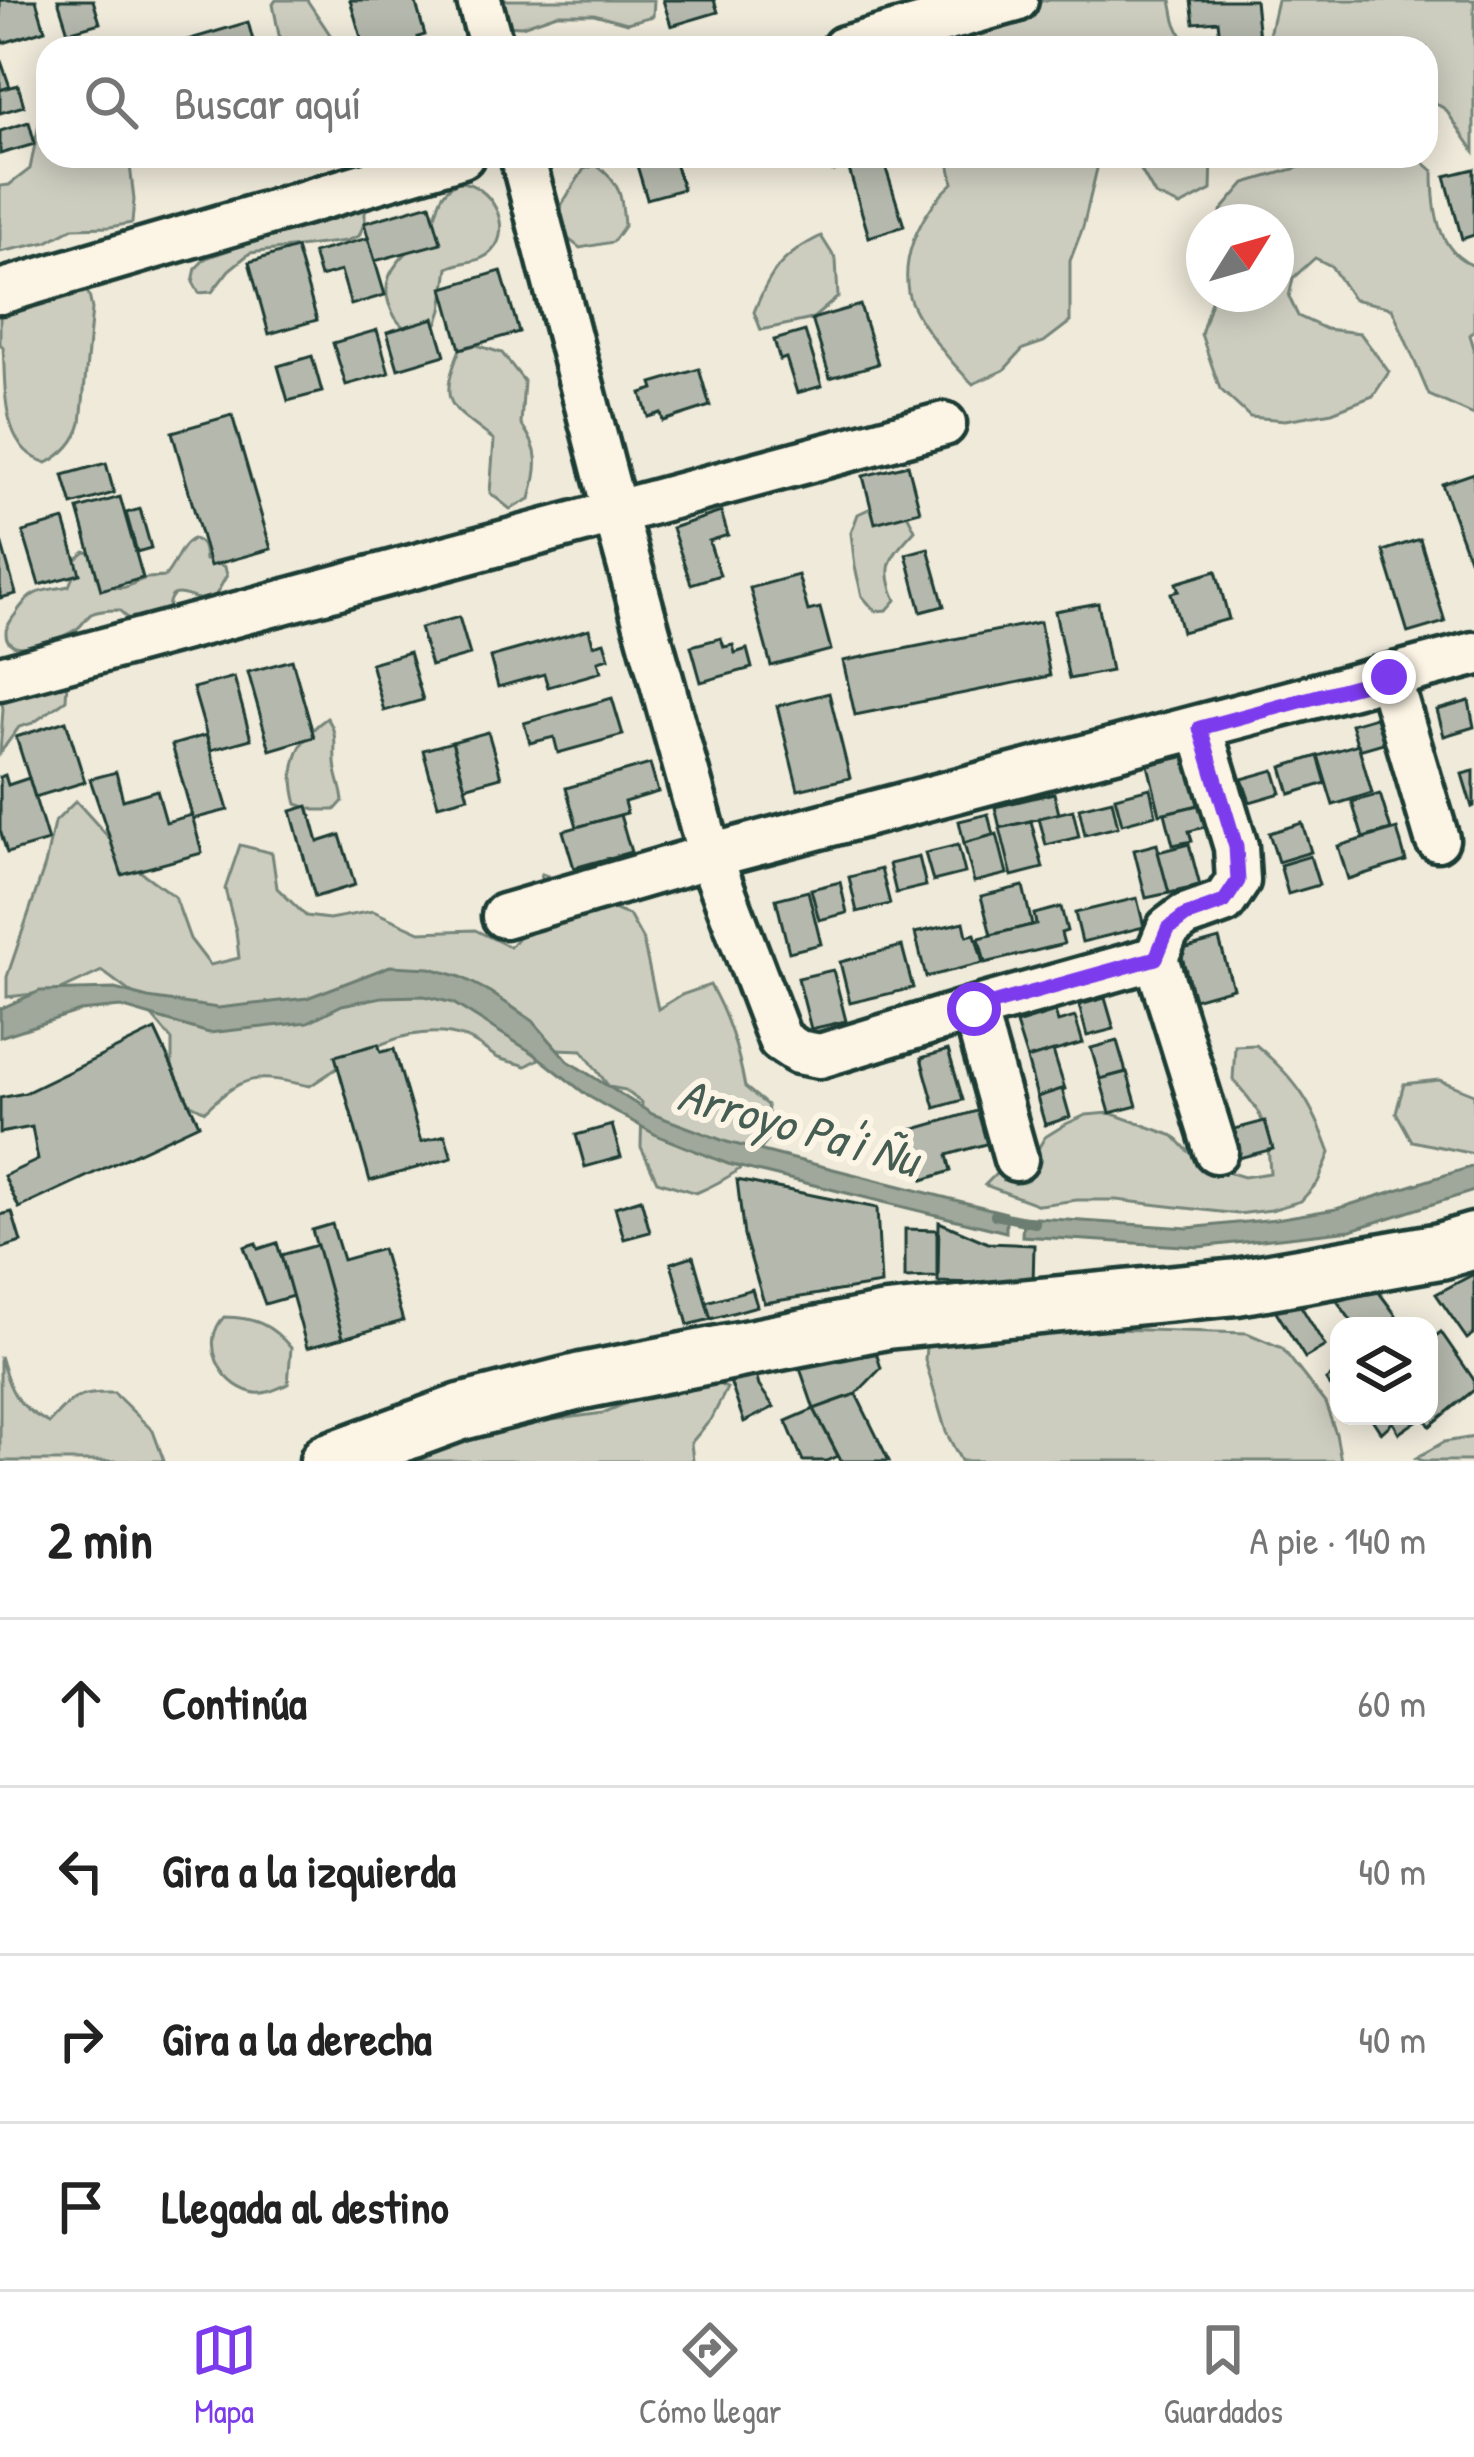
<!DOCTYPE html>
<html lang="es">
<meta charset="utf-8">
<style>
body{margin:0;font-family:"Patrick Hand",sans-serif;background:#f6f6f6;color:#222}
.controls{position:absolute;right:36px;bottom:36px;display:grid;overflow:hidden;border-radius:24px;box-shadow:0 6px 30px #0003}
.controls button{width:108px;height:108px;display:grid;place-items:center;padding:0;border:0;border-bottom:3px solid #e0e0e0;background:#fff;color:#222;font:60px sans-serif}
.compass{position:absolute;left:1186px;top:204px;width:108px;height:108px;border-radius:50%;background:#fff;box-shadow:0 6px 30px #0003;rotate:53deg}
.stop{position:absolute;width:36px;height:36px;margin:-27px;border:9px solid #7c3aed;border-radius:50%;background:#fff}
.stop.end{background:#7c3aed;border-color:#fff;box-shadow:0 3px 12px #0008}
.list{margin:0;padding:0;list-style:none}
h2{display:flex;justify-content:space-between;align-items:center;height:156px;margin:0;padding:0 48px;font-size:51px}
h2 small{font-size:39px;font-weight:400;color:#767676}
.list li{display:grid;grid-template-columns:78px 1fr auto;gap:36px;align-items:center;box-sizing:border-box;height:168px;padding:0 48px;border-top:3px solid #e0e0e0}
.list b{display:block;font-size:45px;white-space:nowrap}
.list em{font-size:39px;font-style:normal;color:#767676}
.icon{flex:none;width:66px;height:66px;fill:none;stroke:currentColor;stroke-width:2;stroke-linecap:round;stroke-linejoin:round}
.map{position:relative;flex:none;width:1474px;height:1461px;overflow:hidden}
.search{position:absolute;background:#fff;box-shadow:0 6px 30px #0003;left:36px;right:36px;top:36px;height:132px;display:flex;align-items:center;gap:30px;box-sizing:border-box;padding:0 42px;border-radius:36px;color:#767676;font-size:45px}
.sheet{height:828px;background:#fff}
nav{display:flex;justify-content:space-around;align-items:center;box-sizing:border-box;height:168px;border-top:3px solid #e0e0e0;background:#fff;font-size:33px;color:#767676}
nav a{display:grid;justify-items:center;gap:6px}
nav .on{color:#7c3aed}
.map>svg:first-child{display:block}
.green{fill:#cccdbf;stroke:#76857a;stroke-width:3}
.water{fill:#9fa89a;stroke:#6c7d71;stroke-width:3}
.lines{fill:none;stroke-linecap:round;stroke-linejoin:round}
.stream{stroke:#6c7d71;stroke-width:10}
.building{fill:#b5b9ad;stroke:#1f3d34;stroke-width:3}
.minor-casing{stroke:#1f3d34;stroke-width:51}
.major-casing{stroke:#1f3d34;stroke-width:63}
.minor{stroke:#fcf5e5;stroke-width:42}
.major{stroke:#fcf5e5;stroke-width:54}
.route{stroke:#7c3aed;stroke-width:15}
.labels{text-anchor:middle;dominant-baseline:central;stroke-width:12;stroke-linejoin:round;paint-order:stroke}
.water-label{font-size:48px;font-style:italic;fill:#455d53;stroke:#fcf5e5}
</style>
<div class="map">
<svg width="1474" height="1461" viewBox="0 0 1474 1461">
<rect width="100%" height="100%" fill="#efeada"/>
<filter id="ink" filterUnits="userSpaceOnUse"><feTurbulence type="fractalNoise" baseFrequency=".00833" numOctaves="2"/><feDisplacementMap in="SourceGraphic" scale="24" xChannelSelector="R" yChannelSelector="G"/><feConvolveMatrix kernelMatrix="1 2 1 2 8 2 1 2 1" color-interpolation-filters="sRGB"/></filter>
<g filter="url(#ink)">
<g class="green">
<polygon points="276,0 307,0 339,48 289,48 279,35 273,4"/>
<polygon points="484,0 654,0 653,16 627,23 594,14 557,14 522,26 500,25"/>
<polygon points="947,0 1171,0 1175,21 1187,48 946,48 928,25"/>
<polygon points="1277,0 1474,0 1474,151 1445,109 1426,98 1426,48 1266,48"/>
<polygon points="48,79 48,156 129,156 134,200 132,223 110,227 73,228 47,242 0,252 0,186 9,185 30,169"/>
<polygon points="784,156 837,156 834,171 794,166"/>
<path d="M948,156H1100L1083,227L1070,261V322L1044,342L1023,349L1004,370L973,384C954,366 912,317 908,292C901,251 924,209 953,183Z"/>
<polygon points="1133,156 1212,156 1211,190 1180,206 1155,195"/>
<path d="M1374,156H1416L1433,171C1433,206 1436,251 1474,266V330L1470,335L1474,348V415L1429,395L1392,308L1353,299L1331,266L1315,258L1293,278L1289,297L1298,316L1326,329L1360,333L1389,372L1373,396L1332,412L1285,420L1250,417L1220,389L1201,334L1211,301L1224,294H1276V222H1221V211L1245,183L1314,163L1359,161Z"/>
<path d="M596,165C621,183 622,196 624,226L613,242L580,248L558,231L562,204L584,169Z"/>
<path d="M458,182C491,183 514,228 492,251C480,264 462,260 448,268L442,310L438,322L427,333C412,333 403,330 395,317C370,274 407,257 429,228C442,210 433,195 458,182Z"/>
<polygon points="353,201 365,207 365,221 359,236 346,241 250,253 229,270 212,292 199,293 193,282 196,268 206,258 232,249 252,232"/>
<path d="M821,236L836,260L838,297L812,319L761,330L754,312C770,272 782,255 821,236Z"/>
<path d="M82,283L89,295L92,309L81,423C76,442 64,454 47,463C0,449 6,388 3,347L0,344V291Z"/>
<path d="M476,345L502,353L524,381L521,424C542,452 538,467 530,499L510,509L490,493L494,440C450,405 437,407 460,349Z"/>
<path d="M871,508L905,510L915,530C892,556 880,564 896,600L887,610L875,611L862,596L855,567L851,533L858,514Z"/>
<path d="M193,539C204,542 204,549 205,560L225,567L227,575L213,600C193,605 168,576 168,613L135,625L119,610C110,610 99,610 91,614C86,618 83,624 78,628C66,637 4,664 6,631C6,628 13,617 15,615C33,587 41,592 69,586L74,574V561L85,552L91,553L106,584C129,593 128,583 147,578C153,577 159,578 164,577C176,565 179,545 193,539Z"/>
<polygon points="67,680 66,700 33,723 19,727 0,753 3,709 0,690"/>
<path d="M327,718C340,735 332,751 336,770C338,781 342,790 343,801L335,810H315L297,804C287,768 296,739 327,718Z"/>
<path d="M76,801L138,870L175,897L190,939L210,965L239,958L236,931L225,889L240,845L272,853L277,888L306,916L329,919L373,911L420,932L475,930L510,947L534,918L542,874C573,884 597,905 629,915L643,940L658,1009L681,995L710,985C729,1018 738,1050 745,1087L767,1105L771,1136C752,1164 727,1180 696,1193L657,1181L641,1147L642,1103L625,1090L609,1087L582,1050L557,1049L526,1066C517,1063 506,1061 498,1058C487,1052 478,1042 466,1038C409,1019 356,1055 310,1086C257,1075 246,1072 205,1111L189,1103L172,1066V1040L134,995L102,971L59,991L7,997V977L45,865L54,823Z"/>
<path d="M1256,1045C1297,1080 1312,1103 1330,1153L1318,1182L1301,1201L1271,1210L1238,1214L1116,1200H1077L1039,1205L985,1185L1005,1165L1033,1157L1045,1137L1066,1124L1086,1115L1110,1113L1174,1136L1188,1151L1214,1168L1244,1177L1270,1173C1267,1127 1266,1115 1233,1080L1235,1046Z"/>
<polygon points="1439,1080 1474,1094 1474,1154 1412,1141 1396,1112 1404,1084"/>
<path d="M224,1317C254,1317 272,1325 291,1348L288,1384C277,1389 263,1396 251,1392C220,1384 200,1342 224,1317Z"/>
<polygon points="1079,1328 1247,1333 1282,1348 1325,1403 1336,1434 1341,1461 961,1461 946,1432 925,1360 927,1333"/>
<path d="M0,1356C11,1393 15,1405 49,1423C71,1397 80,1392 114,1393L153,1431L164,1461H0Z"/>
<polygon points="695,1374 727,1388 712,1418 691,1443 693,1461 411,1461 471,1431 603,1413"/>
<polygon points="1474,1437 1474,1461 1423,1461 1416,1458 1444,1442"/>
</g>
<g class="water">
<polygon points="390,966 430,968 461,977 490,992 533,1021 568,1061 652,1114 727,1142 1006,1213 1006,1232 728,1164 658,1136 588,1096 533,1053 453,1003 424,996 382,997 342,1005 308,1022 209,1033 121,1007 80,1011 0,1037 0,1009 40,991 115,989 148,998 218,1008 307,998"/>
<polygon points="1474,1166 1474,1191 1351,1230 1199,1247 1022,1236 1023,1217 1188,1228 1276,1219 1336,1209"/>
</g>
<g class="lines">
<polyline class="stream" points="995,1215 1035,1223"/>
</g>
<g class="building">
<polygon points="0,0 36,0 45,30 3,43 0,33"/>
<polygon points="58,0 93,0 100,23 68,32"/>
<polygon points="350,0 415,0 425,35 418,37 421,48 364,48"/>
<polygon points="663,0 714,0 718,12 671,26"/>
<polygon points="1191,0 1255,0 1260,48 1221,48 1218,21 1194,23"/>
<polygon points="248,22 254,44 242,48 160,48"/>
<polygon points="0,58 10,87 0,90"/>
<polygon points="18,85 24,106 0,113 0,90"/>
<polygon points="29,122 35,144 0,154 0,131"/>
<polygon points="646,156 696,156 675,163 683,189 647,199 635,159"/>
<polygon points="845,156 882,156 904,226 869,237"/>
<polygon points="1474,169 1474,235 1462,239 1445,176"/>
<polygon points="430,204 441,243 375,261 364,223"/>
<polygon points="368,238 385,295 351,305 341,271 320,277 313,253"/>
<polygon points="296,248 317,320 269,334 249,262"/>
<polygon points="501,271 519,332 460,349 443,288"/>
<polygon points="860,305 878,364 830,378 812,319"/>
<polygon points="434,318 445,355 398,369 387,332"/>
<polygon points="377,330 389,373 346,385 333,343"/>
<polygon points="805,331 822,386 797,393 786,358 780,360 774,340"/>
<polygon points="312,356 322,392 288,401 278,366"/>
<polygon points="699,369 710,406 663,421 661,413 648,417 641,393 654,389 652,383"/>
<polygon points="232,415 271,549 210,566 172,432"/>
<polygon points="106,463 114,493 72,505 63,475"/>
<polygon points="908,465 920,511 875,523 863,476"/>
<polygon points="1474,473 1474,557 1469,559 1442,484"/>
<polygon points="120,497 143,578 101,590 78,509"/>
<polygon points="140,509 151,548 137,552 126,513"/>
<polygon points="721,512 728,535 709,541 720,575 691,584 672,528"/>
<polygon points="64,520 80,574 39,585 23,532"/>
<polygon points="0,538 16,594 0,598"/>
<polygon points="1420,539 1445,622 1408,633 1383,551"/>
<polygon points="928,548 944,606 921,612 906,554"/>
<polygon points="1216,571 1229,619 1182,632 1171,593 1179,591 1176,583"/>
<polygon points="798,575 808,611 820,608 831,650 771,666 750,588"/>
<polygon points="1098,603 1111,671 1069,679 1055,611"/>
<polygon points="459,617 470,655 431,666 420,628"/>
<polygon points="1040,622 1050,676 855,715 843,661"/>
<polygon points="589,629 593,645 604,642 609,658 598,661 601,672 548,687 544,674 498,687 490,657"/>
<polygon points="721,638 724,647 733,645 735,653 747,649 752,668 701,682 691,646"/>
<polygon points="409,652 423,700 384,711 371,663"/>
<polygon points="292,660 314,737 270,750 248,672"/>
<polygon points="234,677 251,739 211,750 193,688"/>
<polygon points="829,693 850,778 798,790 777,706"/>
<polygon points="612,698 623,735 558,753 554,737 530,743 524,723"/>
<polygon points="1469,701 1474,727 1444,736 1437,710"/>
<polygon points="1382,715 1390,741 1359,750 1351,724"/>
<polygon points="66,721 85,782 35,797 16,737"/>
<polygon points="488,732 501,777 465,787 452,742"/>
<polygon points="206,735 228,810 193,819 172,745"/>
<polygon points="452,742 468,797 438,805 423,750"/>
<polygon points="1358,744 1372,793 1333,805 1318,756"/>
<polygon points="1191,755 1203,804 1160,814 1148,765"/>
<polygon points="1318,756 1326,783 1290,794 1282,767"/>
<polygon points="650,764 658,792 624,802 627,813 577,827 566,788"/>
<polygon points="1274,770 1281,793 1250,802 1242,779"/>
<polygon points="1474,771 1474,806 1472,807 1462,774"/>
<polygon points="116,772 123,800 157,790 166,822 192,815 202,853 122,875 90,779"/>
<polygon points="5,775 8,785 29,778 48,841 7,853 0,830 0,777"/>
<polygon points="1150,788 1156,815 1122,824 1115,797"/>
<polygon points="1054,793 1059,814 1000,828 995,807"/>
<polygon points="1380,794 1391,830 1363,838 1352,802"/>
<polygon points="1112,800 1118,827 1085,835 1079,808"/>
<polygon points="1203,804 1209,826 1189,831 1192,841 1173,845 1165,813"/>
<polygon points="308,806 318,842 340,835 355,885 315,897 291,811"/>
<polygon points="1073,810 1079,837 1046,845 1039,818"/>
<polygon points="988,814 993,835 964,843 959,821"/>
<polygon points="620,815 631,852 574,868 563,831"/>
<polygon points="1031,821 1043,868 1012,876 1000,828"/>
<polygon points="1302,823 1311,852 1278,862 1269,833"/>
<polygon points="1397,829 1406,861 1348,879 1338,846"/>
<polygon points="997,834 1007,874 974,882 964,843"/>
<polygon points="1157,844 1169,893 1146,898 1134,850"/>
<polygon points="1189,844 1200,886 1169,893 1158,852"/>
<polygon points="958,845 965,873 933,881 925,853"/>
<polygon points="1310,856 1319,885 1288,894 1280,865"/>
<polygon points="919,857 926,886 896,893 889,864"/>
<polygon points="881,869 890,904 857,912 849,877"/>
<polygon points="840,882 847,913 819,920 811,889"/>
<polygon points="1023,886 1032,925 991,935 981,896"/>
<polygon points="808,891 821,944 789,952 776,899"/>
<polygon points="1137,898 1144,927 1082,942 1075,913"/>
<polygon points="1061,907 1067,931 1061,933 1064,944 985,963 979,938 1036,924 1034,914"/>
<polygon points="964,922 967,936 975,934 983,963 926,977 915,933"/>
<polygon points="1219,939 1233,988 1194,999 1180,950"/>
<polygon points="902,946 913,988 850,1003 840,962"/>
<polygon points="833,970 846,1021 811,1029 798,978"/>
<polygon points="1105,998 1114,1029 1087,1036 1079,1005"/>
<polygon points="1055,1012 1058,1022 1075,1017 1083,1043 1027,1059 1016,1024"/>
<polygon points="155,1030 199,1124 19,1208 4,1176 38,1160 32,1127 0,1133 0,1098 25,1093"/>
<polygon points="1117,1041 1126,1072 1100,1079 1091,1048"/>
<polygon points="378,1044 381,1052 394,1049 421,1142 445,1135 452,1158 370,1181 335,1056"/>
<polygon points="948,1050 963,1100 935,1108 921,1058"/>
<polygon points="1053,1051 1065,1089 1037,1097 1027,1059"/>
<polygon points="1127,1072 1137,1106 1110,1113 1100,1079"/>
<polygon points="1062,1089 1070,1117 1045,1125 1037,1097"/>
<polygon points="987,1108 996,1141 947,1155 951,1171 923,1180 908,1131"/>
<polygon points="1265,1121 1273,1149 1239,1158 1231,1130"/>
<polygon points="612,1125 621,1157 585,1167 576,1135"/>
<polygon points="737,1180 877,1208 881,1284 764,1303 744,1236"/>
<polygon points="641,1199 650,1232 624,1239 615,1207"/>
<polygon points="12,1212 21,1242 0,1249 0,1215"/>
<polygon points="939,1222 988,1243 1034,1245 1033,1284 938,1282"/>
<polygon points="332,1224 343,1260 382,1249 403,1321 343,1338 312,1230"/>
<polygon points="905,1229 937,1230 937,1277 905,1278"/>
<polygon points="256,1243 258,1249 277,1243 293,1296 265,1304 244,1247"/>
<polygon points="317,1245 343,1338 307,1348 281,1255"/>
<polygon points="693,1256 711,1319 688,1325 671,1263"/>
<polygon points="1474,1274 1474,1334 1467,1339 1436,1294"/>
<polygon points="752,1289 757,1306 711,1319 706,1302"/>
<polygon points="1378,1291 1404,1326 1355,1326 1337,1301"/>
<polygon points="1296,1298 1325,1346 1305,1358 1272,1305"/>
<polygon points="1441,1332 1474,1380 1474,1390 1430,1426 1423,1416 1429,1416 1429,1341"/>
<polygon points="873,1343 881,1368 856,1394 814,1409 794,1351"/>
<polygon points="751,1355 759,1386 774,1407 744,1422 723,1361"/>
<polygon points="1339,1371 1339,1401 1326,1380"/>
<polygon points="856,1394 889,1461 841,1461 814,1409"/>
<polygon points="814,1409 838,1456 827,1461 803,1461 786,1421"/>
<polygon points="1370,1416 1415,1416 1418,1420 1399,1433 1393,1422 1381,1433"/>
</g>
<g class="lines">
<defs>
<g id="minor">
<polyline points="479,0 492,48"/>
<polyline points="844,48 1016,0"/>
<polyline points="522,156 615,513 710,856 780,1040 798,1052 820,1056 974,1009 1156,958"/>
<polyline points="0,292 462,156"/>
<polyline points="1389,677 1437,839"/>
<polyline points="0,678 944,424"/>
<polyline points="1200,728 1236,847 1238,881 1224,902 1185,916 1168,929 1156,958 1216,1151"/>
<polyline points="504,916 710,856 1474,654"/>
<polyline points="974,1009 1016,1159"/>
</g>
<polyline id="major" points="328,1461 461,1412 582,1381 886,1321 1237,1287 1440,1251 1474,1241"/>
</defs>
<use href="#minor" class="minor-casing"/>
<use href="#major" class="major-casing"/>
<use href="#minor" class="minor"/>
<use href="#major" class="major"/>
</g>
</g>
<g class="lines" filter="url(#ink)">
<polyline class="route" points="974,1009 1156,958 1168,929 1185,916 1224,902 1238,881 1236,847 1200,728 1389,677"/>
</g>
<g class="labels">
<g class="water-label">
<text transform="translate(799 1126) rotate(16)">Arroyo Pa'i Ñu</text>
</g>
</g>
</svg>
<div class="controls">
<button><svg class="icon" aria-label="layers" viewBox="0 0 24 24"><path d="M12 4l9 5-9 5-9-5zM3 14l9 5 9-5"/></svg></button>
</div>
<svg class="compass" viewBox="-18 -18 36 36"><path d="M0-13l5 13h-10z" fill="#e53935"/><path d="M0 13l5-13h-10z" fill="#767676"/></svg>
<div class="stop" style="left:974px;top:1009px"></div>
<div class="stop end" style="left:1389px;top:677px"></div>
<div class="search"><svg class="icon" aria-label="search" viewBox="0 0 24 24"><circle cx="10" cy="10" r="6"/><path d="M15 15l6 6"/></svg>Buscar aquí</div>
</div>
<section class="sheet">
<h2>2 min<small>A pie · 140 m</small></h2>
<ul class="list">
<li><svg class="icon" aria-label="ahead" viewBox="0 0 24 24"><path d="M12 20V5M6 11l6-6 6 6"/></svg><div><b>Continúa</b></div><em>60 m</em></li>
<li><svg class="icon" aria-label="left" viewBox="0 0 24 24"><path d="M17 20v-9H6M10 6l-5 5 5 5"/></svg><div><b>Gira a la izquierda</b></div><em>40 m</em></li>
<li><svg class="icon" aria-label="right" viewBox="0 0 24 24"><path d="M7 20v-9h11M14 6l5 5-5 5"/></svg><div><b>Gira a la derecha</b></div><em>40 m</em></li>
<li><svg class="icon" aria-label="arrive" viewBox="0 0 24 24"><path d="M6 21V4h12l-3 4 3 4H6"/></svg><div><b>Llegada al destino</b></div></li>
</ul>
</section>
<nav>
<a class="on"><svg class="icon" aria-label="map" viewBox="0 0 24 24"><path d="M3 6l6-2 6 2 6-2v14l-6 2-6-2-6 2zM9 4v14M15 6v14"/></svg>Mapa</a>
<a><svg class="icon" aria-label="directions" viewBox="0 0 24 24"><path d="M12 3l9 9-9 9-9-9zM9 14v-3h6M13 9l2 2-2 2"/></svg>Cómo llegar</a>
<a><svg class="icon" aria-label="saved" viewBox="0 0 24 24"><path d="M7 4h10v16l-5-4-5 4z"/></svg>Guardados</a>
</nav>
